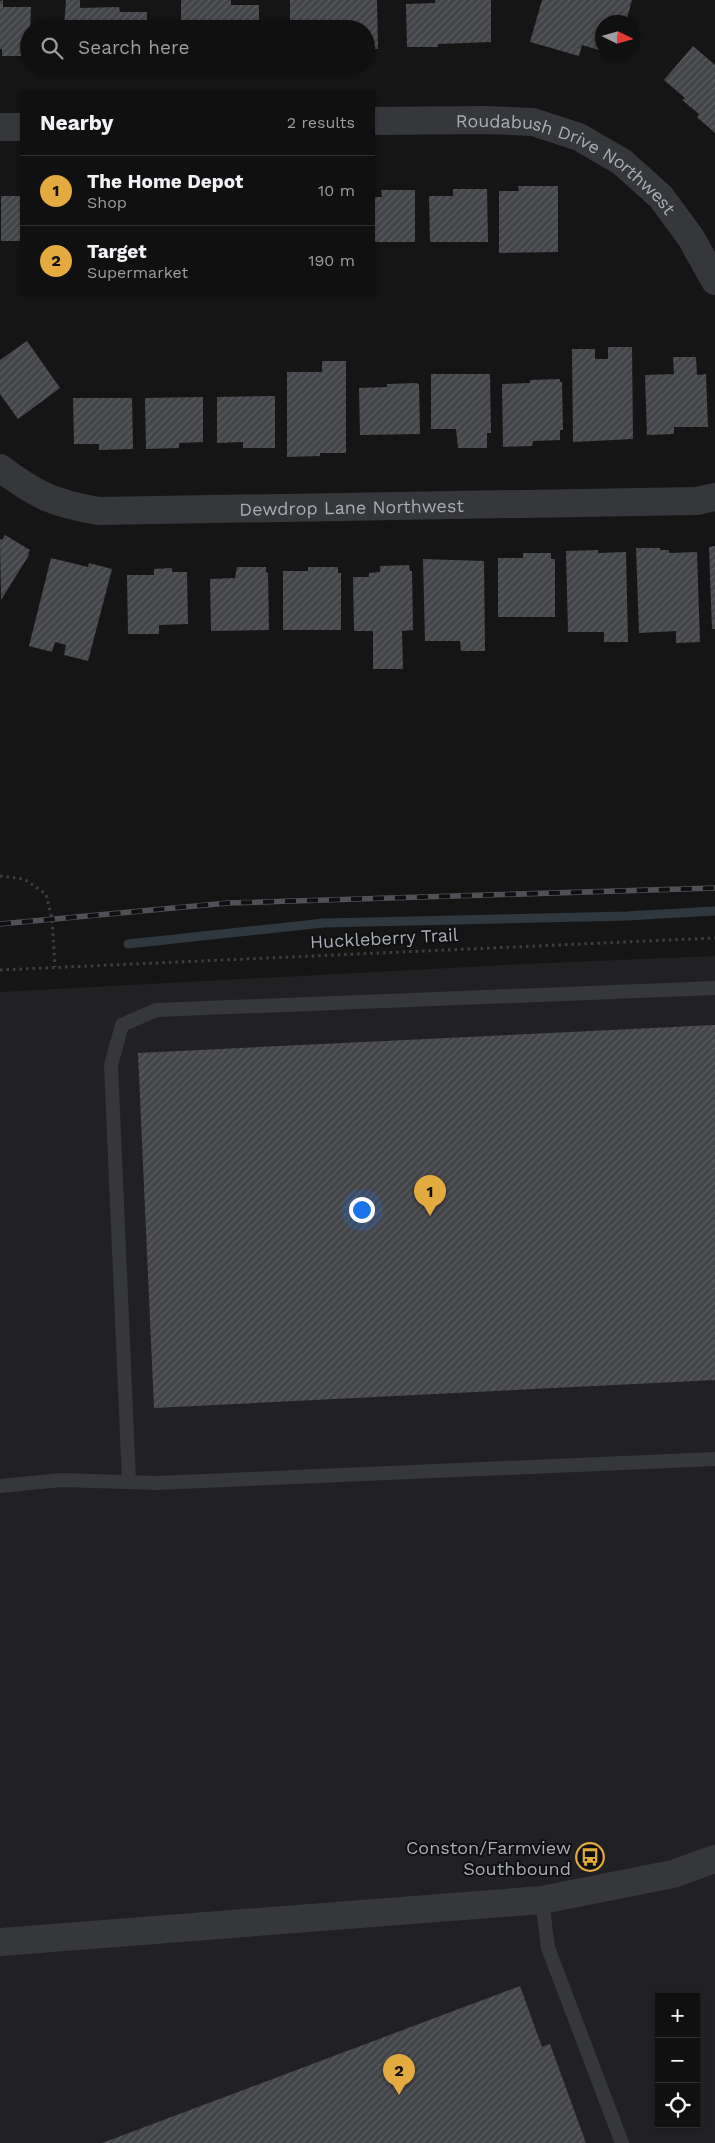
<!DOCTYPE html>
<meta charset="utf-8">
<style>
body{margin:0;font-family:"Work Sans",sans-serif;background:#191919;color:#f1f3f6}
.controls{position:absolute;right:15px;bottom:15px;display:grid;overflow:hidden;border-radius:0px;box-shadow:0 1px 4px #0004}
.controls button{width:45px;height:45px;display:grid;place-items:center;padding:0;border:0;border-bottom:1px solid #303030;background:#101010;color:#f1f3f6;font:25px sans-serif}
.compass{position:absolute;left:595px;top:15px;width:45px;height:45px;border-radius:50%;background:#101010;box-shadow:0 1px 4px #0004;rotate:95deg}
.you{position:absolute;left:361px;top:1209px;width:18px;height:18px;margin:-12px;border:4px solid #fff;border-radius:50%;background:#1a73e8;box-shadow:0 0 0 8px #1a73e833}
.badge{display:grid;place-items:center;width:32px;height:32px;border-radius:50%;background:#e3aa40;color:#111;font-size:16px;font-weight:700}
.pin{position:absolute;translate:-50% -41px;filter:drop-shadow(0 1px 2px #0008)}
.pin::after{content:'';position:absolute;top:26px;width:18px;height:15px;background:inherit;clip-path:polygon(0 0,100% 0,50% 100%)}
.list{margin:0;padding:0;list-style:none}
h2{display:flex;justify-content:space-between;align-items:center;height:65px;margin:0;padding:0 20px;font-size:21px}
h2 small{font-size:16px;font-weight:400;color:#9c9d9f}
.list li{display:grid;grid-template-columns:32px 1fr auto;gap:15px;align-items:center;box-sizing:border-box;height:70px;padding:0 20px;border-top:1px solid #303030}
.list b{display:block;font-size:19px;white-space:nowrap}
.list p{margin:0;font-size:16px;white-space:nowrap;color:#9c9d9f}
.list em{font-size:16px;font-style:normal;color:#9c9d9f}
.icon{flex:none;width:28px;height:28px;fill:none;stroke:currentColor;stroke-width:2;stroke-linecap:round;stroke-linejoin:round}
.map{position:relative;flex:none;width:715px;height:2143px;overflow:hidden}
.search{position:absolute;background:#101010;box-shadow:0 1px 4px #0004;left:20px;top:20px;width:355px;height:55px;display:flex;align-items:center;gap:12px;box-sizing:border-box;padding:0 18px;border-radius:28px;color:#9c9d9f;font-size:19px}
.panel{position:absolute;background:#101010;box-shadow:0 1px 4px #0004;left:20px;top:90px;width:355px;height:205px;border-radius:0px}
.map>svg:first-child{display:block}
.built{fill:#212123;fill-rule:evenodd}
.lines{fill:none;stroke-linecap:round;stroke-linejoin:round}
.stream{stroke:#2f383e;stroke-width:9}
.building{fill:url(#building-hatch)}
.path{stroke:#3c3e42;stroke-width:3;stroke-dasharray:2.5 4;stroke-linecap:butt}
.lane{stroke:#36373b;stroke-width:14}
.street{stroke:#36373b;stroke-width:28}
.rail-casing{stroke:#4f5156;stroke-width:5.5}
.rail{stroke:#101011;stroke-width:4;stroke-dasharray:11;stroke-linecap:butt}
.labels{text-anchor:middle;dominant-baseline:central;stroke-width:4;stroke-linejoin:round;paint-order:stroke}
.street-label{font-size:18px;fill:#a8acb6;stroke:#101011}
.poi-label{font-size:18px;fill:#a8acb6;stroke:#101011;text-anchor:end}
</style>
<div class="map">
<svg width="715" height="2143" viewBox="0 0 715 2143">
<defs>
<pattern id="building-hatch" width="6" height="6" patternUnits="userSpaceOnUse" patternTransform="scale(1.25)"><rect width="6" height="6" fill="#444549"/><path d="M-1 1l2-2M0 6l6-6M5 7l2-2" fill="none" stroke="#5c5d61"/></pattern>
</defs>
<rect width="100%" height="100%" fill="#151516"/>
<path class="built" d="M715,956V2143H0V992L523,964ZM659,1997H696V2124H659Z"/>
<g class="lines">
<polyline class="stream" points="128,944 324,923 627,916 715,911"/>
</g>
<g class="building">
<polygon points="3,0 3,7 31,7 29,56 2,56 2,49 0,49 0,1"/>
<polygon points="66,0 80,0 80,8 119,7 120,12 147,12 147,29 64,29"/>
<polygon points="181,0 231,0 231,5 259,5 259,29 181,29"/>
<polygon points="290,0 377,0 378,49 366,49 366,29 290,29"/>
<polygon points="435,0 491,0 491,42 438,44 438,47 407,47 406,4 435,3"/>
<polygon points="542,0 632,0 626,22 602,22 602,51 582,45 579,56 530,42"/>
<polygon points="693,46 715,65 715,133 697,117 699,114 682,100 685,98 664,80"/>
<polygon points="518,186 558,186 558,252 499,253 499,191 519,191"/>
<polygon points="453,189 487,189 488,242 430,242 429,196 453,196"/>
<polygon points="381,190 415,190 415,242 374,242 374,197 382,197"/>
<rect x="1" y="196" width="20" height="45"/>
<polygon points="27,341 60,388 18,419 0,394 0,360"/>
<polygon points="608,347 632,347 633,439 573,442 572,349 595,349 595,359 608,359"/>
<polygon points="673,357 696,357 697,375 706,374 708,427 674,427 674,434 647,435 645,375 674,374"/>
<polygon points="322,361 346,361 346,453 320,453 320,456 287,457 287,372 322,372"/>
<polygon points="431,374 490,374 491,433 487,433 487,448 458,448 456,429 431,429"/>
<polygon points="560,379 560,382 562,382 563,430 560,430 560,440 533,441 532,446 503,447 502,384 530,383 530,380"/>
<polygon points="417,383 419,385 420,434 360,435 359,388 387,387 387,384"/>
<polygon points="275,396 275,448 243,448 243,442 217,443 217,397"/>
<polygon points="203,397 203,442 179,443 179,448 146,449 145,398"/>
<polygon points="73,398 132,398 133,449 99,450 99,444 74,444"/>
<polygon points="5,535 30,550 28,554 29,555 1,600 0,539 2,540"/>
<polygon points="715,546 715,629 712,629 709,547"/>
<polygon points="636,548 660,548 660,550 669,550 669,553 697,552 700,642 676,643 676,631 639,633"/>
<polygon points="598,550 598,553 626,552 628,642 604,642 604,632 568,632 566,551"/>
<polygon points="523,553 551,553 551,559 555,559 555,617 498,617 498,558 523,558"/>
<polygon points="51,558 88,567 89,563 112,569 88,661 64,655 66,645 55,642 52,652 29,646"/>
<polygon points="423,559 484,561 485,651 461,651 460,641 425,641"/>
<polygon points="409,565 410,571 412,571 413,630 402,631 403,669 373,669 373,631 354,631 353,577 369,577 369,573 380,572 380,566"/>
<polygon points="237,567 266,567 266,572 268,573 269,630 211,631 210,579 235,578"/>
<polygon points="308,567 338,567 338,573 341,573 341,630 283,630 283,571 308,571"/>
<polygon points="172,568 172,572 187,572 188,624 159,625 159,634 128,634 127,575 154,575 154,569"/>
<polygon points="715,1025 715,1380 154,1408 138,1053"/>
<polygon points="520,1986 542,2047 550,2044 586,2143 102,2143"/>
</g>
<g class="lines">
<g class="path">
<polyline points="0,876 24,879 46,894 52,919 55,967"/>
<polyline points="0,970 715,938"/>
</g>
<g class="lane">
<polyline points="129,1482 111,1065 122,1025 156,1010 715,988"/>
<polyline points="0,1486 62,1480 156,1483 715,1459"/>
<polyline points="542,1900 548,1948 622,2143"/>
</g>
<g class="street">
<path id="s1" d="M374,121L485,120L533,122L579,137L622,162L661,197L691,238L715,281"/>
<polyline points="0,127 21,127"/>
<path id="s2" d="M0,468C36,495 53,503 98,511L697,501L715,497"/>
<polyline points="0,1942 542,1900 673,1874 715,1859"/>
</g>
<defs>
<polyline id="rail" points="0,924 228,903 715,888"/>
</defs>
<use href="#rail" class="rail-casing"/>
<use href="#rail" class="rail"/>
</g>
<defs>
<symbol id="bus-ring" viewBox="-11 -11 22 22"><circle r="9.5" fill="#101011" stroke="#e3aa40" stroke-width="1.5"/><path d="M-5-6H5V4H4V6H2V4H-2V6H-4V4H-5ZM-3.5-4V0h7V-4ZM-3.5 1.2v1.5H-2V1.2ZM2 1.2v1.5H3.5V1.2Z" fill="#e3aa40"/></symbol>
</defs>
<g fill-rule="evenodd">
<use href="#bus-ring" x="574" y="1841" width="32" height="32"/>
</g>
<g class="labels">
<g class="street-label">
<text stroke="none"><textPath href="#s1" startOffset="205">Roudabush Drive Northwest</textPath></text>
<text stroke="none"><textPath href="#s2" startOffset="362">Dewdrop Lane Northwest</textPath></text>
<text transform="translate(384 938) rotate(-3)">Huckleberry Trail</text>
</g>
<g class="poi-label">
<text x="571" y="1847">Conston/Farmview<tspan x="571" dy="21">Southbound</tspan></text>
</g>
</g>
</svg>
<div class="controls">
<button>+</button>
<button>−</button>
<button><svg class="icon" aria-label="locate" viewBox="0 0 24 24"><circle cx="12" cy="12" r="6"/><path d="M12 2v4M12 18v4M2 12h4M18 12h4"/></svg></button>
</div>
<svg class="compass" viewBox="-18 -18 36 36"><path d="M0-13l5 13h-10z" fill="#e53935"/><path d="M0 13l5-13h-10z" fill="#9c9d9f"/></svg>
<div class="you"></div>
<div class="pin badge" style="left:430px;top:1216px">1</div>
<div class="pin badge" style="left:399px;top:2095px">2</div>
<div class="search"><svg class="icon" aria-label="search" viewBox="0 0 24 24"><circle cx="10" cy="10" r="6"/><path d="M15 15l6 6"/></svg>Search here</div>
<section class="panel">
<h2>Nearby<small>2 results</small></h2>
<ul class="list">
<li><span class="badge">1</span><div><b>The Home Depot</b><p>Shop</p></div><em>10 m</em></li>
<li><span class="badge">2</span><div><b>Target</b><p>Supermarket</p></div><em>190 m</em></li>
</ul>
</section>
</div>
